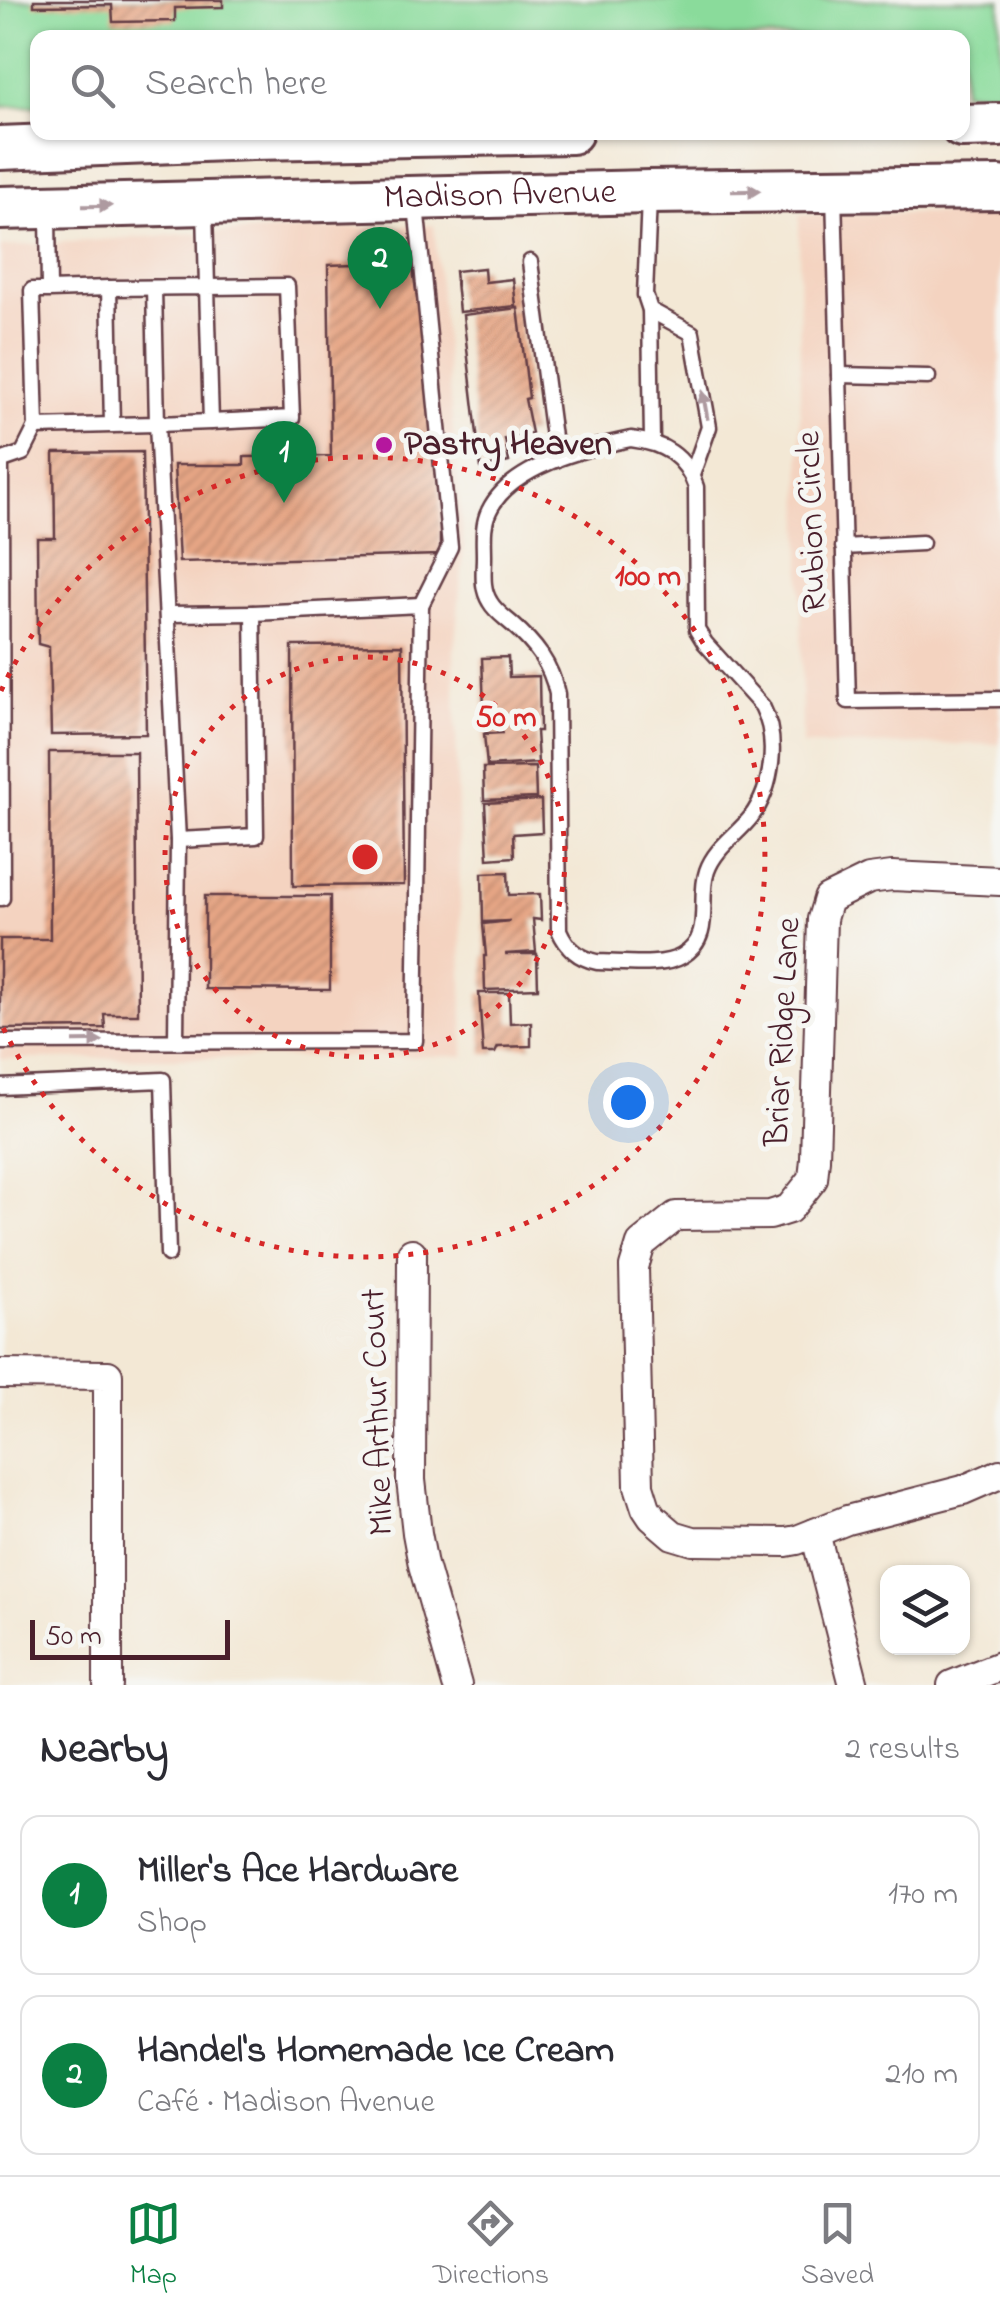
<!DOCTYPE html>
<meta charset="utf-8">
<style>
body{margin:0;font-family:"Indie Flower",sans-serif;background:#f7f7f7;color:#2b2b33}
.controls{position:absolute;right:30px;bottom:30px;display:grid;overflow:hidden;border-radius:20px;box-shadow:0 2px 8px #0004}
.controls button{width:90px;height:90px;display:grid;place-items:center;padding:0;border:0;border-bottom:2px solid #e1e1e2;background:#fff;color:#2b2b33;font:50px sans-serif}
.scale{position:absolute;left:30px;bottom:25px;width:200px;box-sizing:border-box;padding-left:10px;border:5px solid #4a1f2b;border-top:0;font-size:28px;line-height:35px;white-space:nowrap;color:#4a1f2b;-webkit-text-stroke:8px #f6f6f2;paint-order:stroke}
.you{position:absolute;left:628px;top:1102px;width:35px;height:35px;margin:-25px;border:8px solid #fff;border-radius:50%;background:#1a73e8;box-shadow:0 0 0 15px #1a73e833}
.badge{display:grid;place-items:center;width:65px;height:65px;border-radius:50%;background:#0b8043;color:#fff;font-size:32px;font-weight:700}
.pin{position:absolute;translate:-50% -82px;filter:drop-shadow(0 2px 5px #0008)}
.pin::after{content:'';position:absolute;top:52px;width:35px;height:30px;background:inherit;clip-path:polygon(0 0,100% 0,50% 100%)}
.list{margin:0;padding:0;list-style:none}
h2{display:flex;justify-content:space-between;align-items:center;height:130px;margin:0;padding:0 40px;font-size:42px}
h2 small{font-size:32px;font-weight:400;color:#7c7c81}
.list li{display:grid;grid-template-columns:65px 1fr auto;gap:30px;align-items:center;box-sizing:border-box;height:160px;margin:0 20px 20px;padding:0 20px;border:2px solid #e1e1e2;border-radius:20px}
.list b{display:block;font-size:38px;white-space:nowrap}
.list p{margin:0;font-size:32px;white-space:nowrap;color:#7c7c81}
.list em{font-size:32px;font-style:normal;color:#7c7c81}
.icon{flex:none;width:55px;height:55px;fill:none;stroke:currentColor;stroke-width:2;stroke-linecap:round;stroke-linejoin:round}
.map{position:relative;flex:none;width:1000px;height:1685px;overflow:hidden}
.search{position:absolute;background:#fff;box-shadow:0 2px 8px #0004;left:30px;right:30px;top:30px;height:110px;display:flex;align-items:center;gap:25px;box-sizing:border-box;padding:0 35px;border-radius:20px;color:#7c7c81;font-size:38px}
.sheet{height:490px;background:#fff}
nav{display:flex;justify-content:space-around;align-items:center;box-sizing:border-box;height:140px;border-top:2px solid #e1e1e2;background:#fff;font-size:28px;color:#7c7c81}
nav a{display:grid;justify-items:center;gap:5px}
nav .on{color:#0b8043}
.map>svg:first-child{display:block}
.built{fill:#f4d3c0}
.park{fill:#8adb9b;stroke:#6a7d63;stroke-width:2.5}
.building{fill:url(#building-hatch)}
.lines{fill:none;stroke-linecap:round;stroke-linejoin:round}
.lane-casing{stroke:#633d44;stroke-width:19}
.street-casing{stroke:#633d44;stroke-width:32}
.primary-casing{stroke:#633d44;stroke-width:48}
.lane{stroke:#fff;stroke-width:14}
.street{stroke:#fff;stroke-width:28}
.primary{stroke:#fff;stroke-width:42}
.oneway{fill:#ae9aa0}
.ring{fill:none;stroke:#d62828;stroke-width:5;stroke-dasharray:5 10}
.poi-dot{fill:#b5179e;stroke:#f6f6f2;stroke-width:4}
.labels{text-anchor:middle;dominant-baseline:central;stroke-width:10;stroke-linejoin:round;paint-order:stroke}
.street-label{font-size:35px;fill:#4a1f2b;stroke:#f6f6f2}
.poi-label{font-size:35px;font-weight:bold;fill:#4a1f2b;stroke:#f6f6f2;text-anchor:start}
.centre{fill:#d62828;stroke:#f6f6f2;stroke-width:5}
.ring-label{font-size:30px;text-anchor:middle;font-weight:bold;fill:#d62828;stroke:#f6f6f2;stroke-width:10;stroke-linejoin:round;paint-order:stroke}
</style>
<div class="map">
<svg width="1000" height="1685" viewBox="0 0 1000 1685">
<defs>
<pattern id="building-hatch" width="6" height="6" patternUnits="userSpaceOnUse" patternTransform="scale(2.5)"><rect width="6" height="6" fill="#e6a685"/><path d="M-1 1l2-2M0 6l6-6M5 7l2-2" fill="none" stroke="#bc876d"/></pattern>
</defs>
<rect width="100%" height="100%" fill="#f6f6f2"/>
<filter id="ink" filterUnits="userSpaceOnUse"><feTurbulence type="fractalNoise" baseFrequency=".01" numOctaves="2"/><feDisplacementMap in="SourceGraphic" scale="20" xChannelSelector="R" yChannelSelector="G"/><feConvolveMatrix kernelMatrix="1 2 1 2 8 2 1 2 1" color-interpolation-filters="sRGB"/></filter>
<filter id="wash" filterUnits="userSpaceOnUse"><feTurbulence type="fractalNoise" baseFrequency=".0048" numOctaves="4" result="noise"/><feDisplacementMap in="SourceGraphic" scale="40" xChannelSelector="R" yChannelSelector="G"/><feGaussianBlur stdDeviation="2.25" result="paint"/><feColorMatrix in="noise" values="0 0 0 0 0 0 0 0 0 0 0 0 0 0 0 0 0 1.4 0 .05"/><feComposite in="paint" operator="in"/></filter>
<g filter="url(#wash)">
<rect width="100%" height="100%" fill="#f3e8d5"/>
<g class="built">
<polygon points="1000,213 1000,744 802,745 799,215"/>
<polygon points="434,225 464,549 454,652 464,1056 0,1059 0,247 185,234"/>
</g>
<polygon class="park" points="0,0 1000,0 1000,92 963,92 962,38 38,38 37,106 0,107"/>
<g id="blocks">
<g class="building">
<polygon points="34,0 223,0 223,7 175,8 175,21 113,22 112,5 34,6"/>
<polygon points="412,262 432,406 440,497 440,555 179,562 174,465 244,465 244,457 331,456 328,265"/>
<polygon points="484,268 485,282 513,279 516,306 459,312 455,271"/>
<polygon points="518,308 529,398 525,399 532,433 505,439 509,462 481,468 463,315"/>
<polygon points="142,452 146,734 51,735 49,647 38,644 37,538 55,538 54,453"/>
<polygon points="402,645 404,885 293,886 292,646"/>
<polygon points="508,657 509,677 539,676 540,731 536,731 538,763 487,766 484,734 503,733 485,733 482,658"/>
<polygon points="49,752 136,752 138,1014 104,1014 105,1028 0,1029 0,939 50,939"/>
<polygon points="535,767 536,798 484,800 483,768"/>
<polygon points="541,800 542,832 513,834 514,857 488,859 485,803"/>
<polygon points="508,872 509,895 540,894 541,920 533,919 536,952 505,954 537,954 538,988 485,990 484,956 486,956 483,924 510,921 483,922 482,873"/>
<polygon points="205,896 330,896 330,990 205,989"/>
<polygon points="479,993 509,993 510,1023 531,1022 531,1046 498,1047 495,1053 483,1053"/>
</g>
</g>
</g>
<g filter="url(#ink)">
<use href="#blocks" fill-opacity="0" stroke="#633d44" stroke-width="2.5"/>
<g class="lines">
<defs>
<g id="lane">
<polyline points="834,194 848,701 1000,699"/>
<polyline points="649,198 645,295 650,310 652,441"/>
<polyline points="416,205 450,547 421,605"/>
<polyline points="48,213 49,290 109,288 112,425 36,427 32,290 49,290"/>
<polyline points="530,262 556,460"/>
<polyline points="109,288 207,287 211,422 292,418 287,286 207,287 205,209"/>
<polyline points="650,310 692,333 709,427 692,475"/>
<polyline points="839,375 928,377"/>
<polyline points="112,425 157,424 154,288"/>
<path d="M631,439C663,443 685,455 696,487L697,630L705,643L762,706C779,739 773,787 751,817C737,835 715,848 707,871C697,900 715,937 682,956C663,968 620,962 597,962C578,958 567,948 559,930L557,694C551,664 535,644 512,624C504,617 495,611 490,602C481,588 484,572 484,556C484,541 482,525 489,511C510,466 586,448 631,439Z"/>
<polyline points="0,461 23,453 36,427"/>
<polyline points="843,547 922,543"/>
<polyline points="168,614 253,613"/>
<polyline points="0,898 2,898 1,461"/>
<polyline points="176,1040 178,840"/>
<polyline points="0,1042 415,1041 421,605 253,613 256,836 178,840 157,424 211,422"/>
<polyline points="0,1087 163,1080 168,1254"/>
</g>
<g id="street">
<polyline points="1000,881 892,876 869,879 828,899 822,919 815,1159 813,1179 789,1209 770,1215 676,1216 641,1244 634,1267 639,1486 646,1508 652,1517 673,1535 693,1541 786,1542 797,1540 847,1520 963,1490 1000,1474"/>
<polyline points="412,1253 411,1480 417,1533 423,1565 457,1685"/>
<polyline points="0,1374 108,1375 108,1685"/>
<polyline points="815,1533 854,1685"/>
<polyline points="952,1685 1000,1666"/>
</g>
<g id="primary">
<polyline points="962,126 1000,125"/>
<polyline points="0,148 252,138 571,132"/>
<path id="s1" d="M0,208L649,192L1000,188"/>
</g>
</defs>
<use href="#lane" class="lane-casing"/>
<use href="#street" class="street-casing"/>
<use href="#primary" class="primary-casing"/>
<use href="#lane" class="lane"/>
<use href="#street" class="street"/>
<use href="#primary" class="primary"/>
</g>
<defs><path id="oneway-solid" d="M-6-.8H1V-3.2L6.5 0L1 3.2V.8H-6Z" transform="scale(2.5)"/></defs>
<g class="oneway">
<use href="#oneway-solid" transform="translate(746 191) rotate(-1)"/>
<use href="#oneway-solid" transform="translate(97 206) rotate(-1)"/>
<use href="#oneway-solid" transform="translate(705 405) rotate(-100)"/>
<use href="#oneway-solid" transform="translate(88 1041) rotate(-1)"/>
</g>
</g>
<g class="ring">
<circle cx="365" cy="857" r="200"/>
<path d="M1 691A400 400 0 1 1 1 1023"/>
</g>
<circle class="poi-dot" cx="384" cy="445" r="10"/>
<g class="labels">
<g class="street-label">
<text stroke="none"><textPath href="#s1" startOffset="500">Madison Avenue</textPath></text>
<text transform="translate(813 522) rotate(-92)">Rubion Circle</text>
<text transform="translate(784 1032) rotate(-87)">Briar Ridge Lane</text>
<text transform="translate(379 1412) rotate(-92)">Mike Arthur Court</text>
</g>
<g class="poi-label">
<text x="404" y="445">Pastry Heaven</text>
</g>
</g>
<circle cx="365" cy="857" r="15" class="centre"/>
<g class="ring-label">
<text x="648" y="585">100 m</text>
<text x="506" y="726">50 m</text>
</g>
</svg>
<div class="controls">
<button><svg class="icon" aria-label="layers" viewBox="0 0 24 24"><path d="M12 4l9 5-9 5-9-5zM3 14l9 5 9-5"/></svg></button>
</div>
<div class="scale">50 m</div>
<div class="you"></div>
<div class="pin badge" style="left:284px;top:503px">1</div>
<div class="pin badge" style="left:380px;top:309px">2</div>
<div class="search"><svg class="icon" aria-label="search" viewBox="0 0 24 24"><circle cx="10" cy="10" r="6"/><path d="M15 15l6 6"/></svg>Search here</div>
</div>
<section class="sheet">
<h2>Nearby<small>2 results</small></h2>
<ul class="list">
<li><span class="badge">1</span><div><b>Miller's Ace Hardware</b><p>Shop</p></div><em>170 m</em></li>
<li><span class="badge">2</span><div><b>Handel's Homemade Ice Cream</b><p>Café · Madison Avenue</p></div><em>210 m</em></li>
</ul>
</section>
<nav>
<a class="on"><svg class="icon" aria-label="map" viewBox="0 0 24 24"><path d="M3 6l6-2 6 2 6-2v14l-6 2-6-2-6 2zM9 4v14M15 6v14"/></svg>Map</a>
<a><svg class="icon" aria-label="directions" viewBox="0 0 24 24"><path d="M12 3l9 9-9 9-9-9zM9 14v-3h6M13 9l2 2-2 2"/></svg>Directions</a>
<a><svg class="icon" aria-label="saved" viewBox="0 0 24 24"><path d="M7 4h10v16l-5-4-5 4z"/></svg>Saved</a>
</nav>
